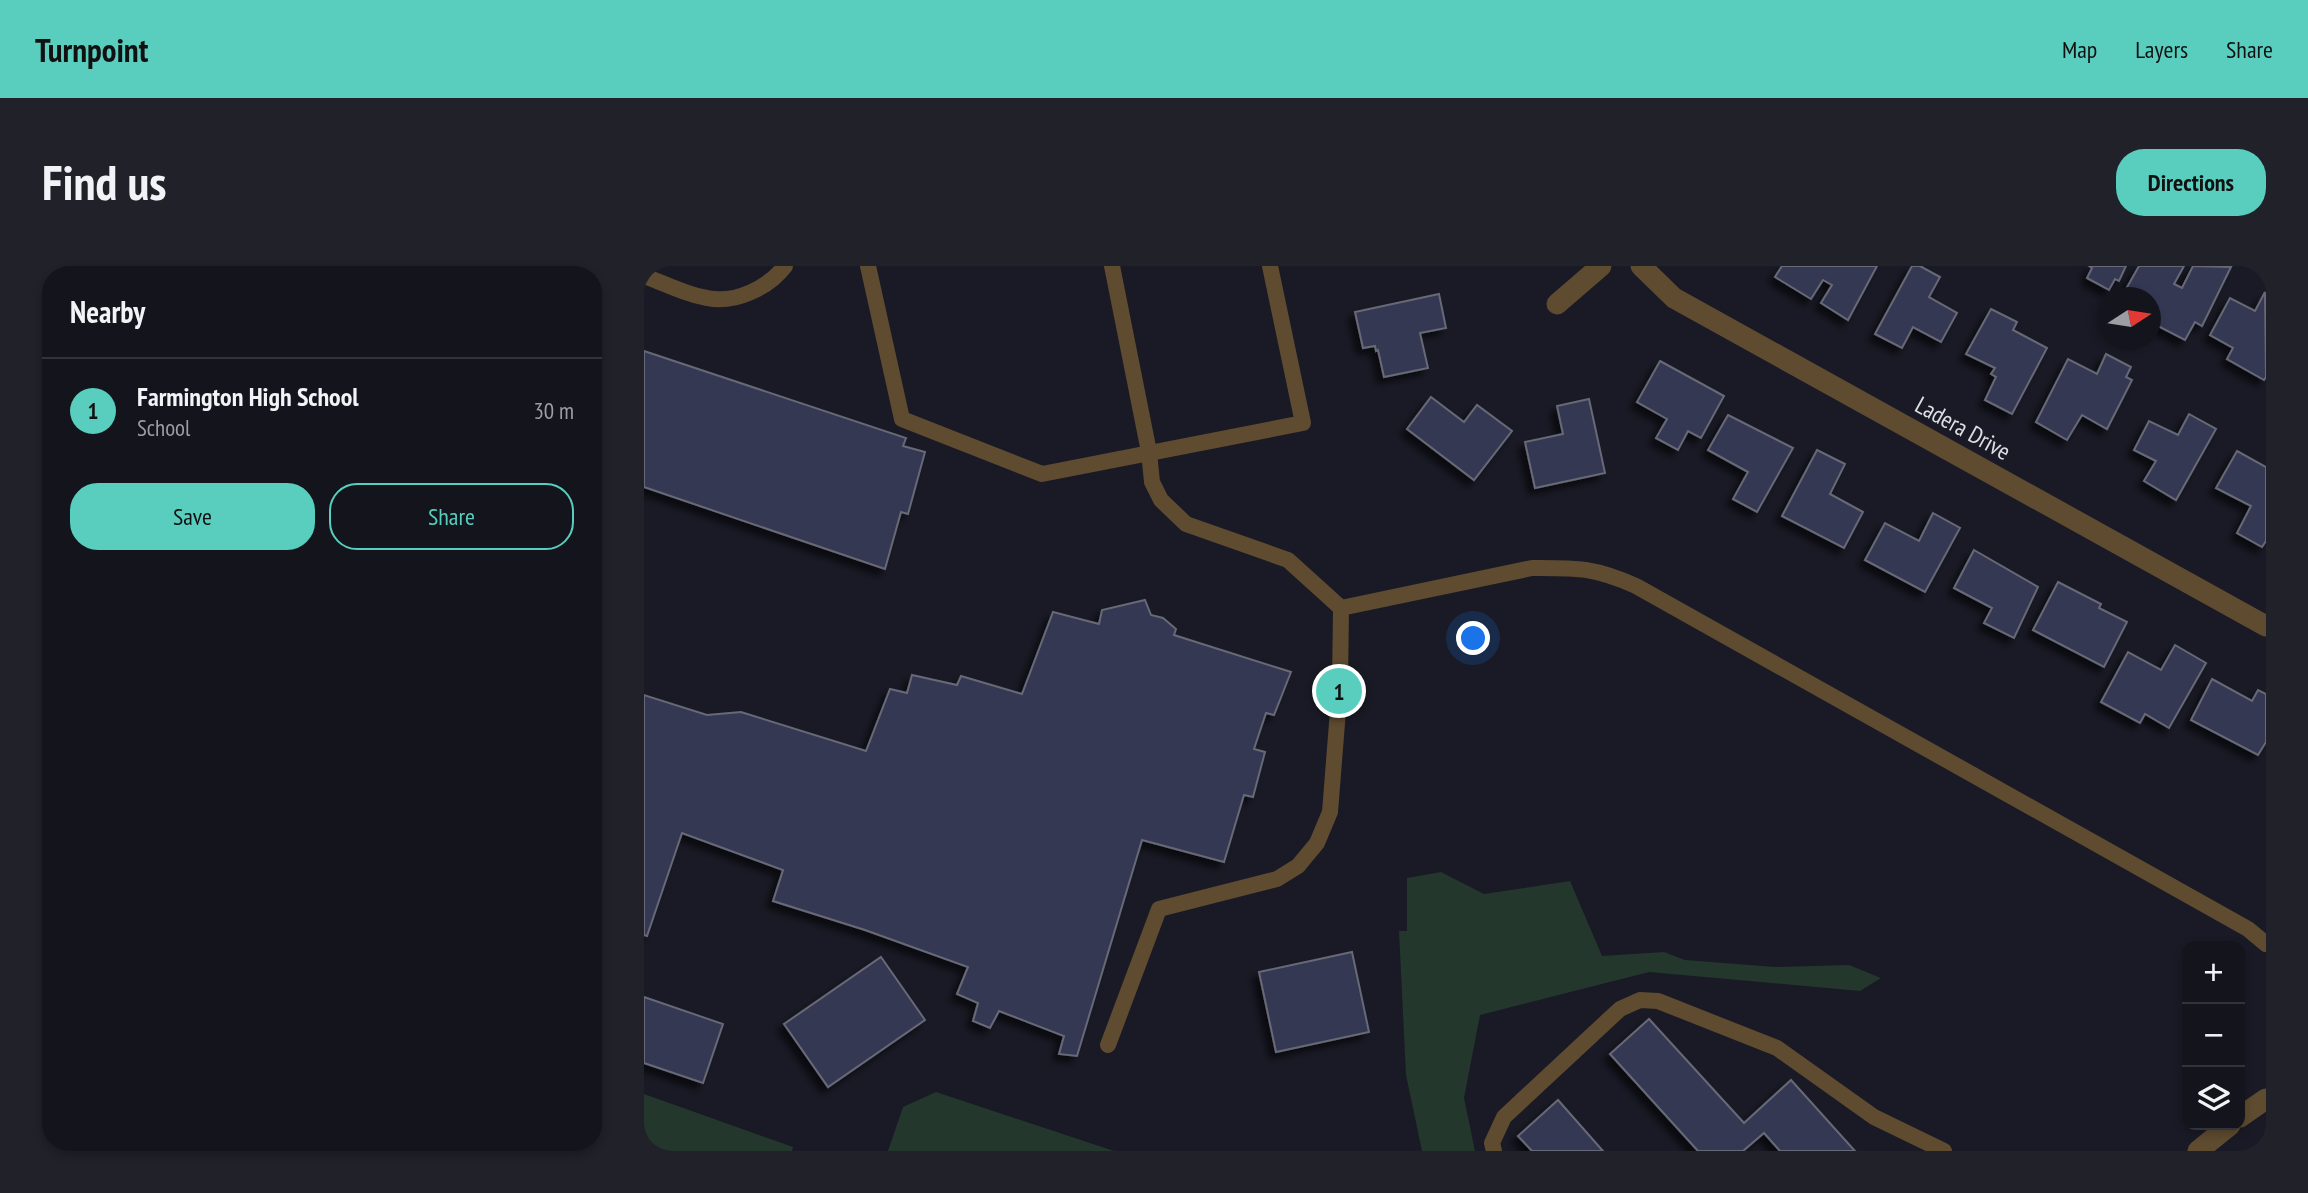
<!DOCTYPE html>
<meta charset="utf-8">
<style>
body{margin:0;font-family:"PT Sans Narrow",sans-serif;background:#202129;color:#f1f3f6}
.controls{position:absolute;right:21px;bottom:21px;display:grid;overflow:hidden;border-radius:14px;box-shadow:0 4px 10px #0003}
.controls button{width:63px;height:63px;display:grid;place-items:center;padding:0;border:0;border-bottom:2px solid #32333b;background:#13141c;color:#f1f3f6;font:35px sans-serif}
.compass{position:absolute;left:1454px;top:21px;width:63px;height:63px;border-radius:50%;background:#13141c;box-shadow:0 4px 10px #0003;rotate:78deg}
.you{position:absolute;left:830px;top:373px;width:24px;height:24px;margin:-18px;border:5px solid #fff;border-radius:50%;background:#1a73e8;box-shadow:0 0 0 10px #1a73e833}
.badge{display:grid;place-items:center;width:46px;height:46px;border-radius:50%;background:#59cebe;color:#111;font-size:23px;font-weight:700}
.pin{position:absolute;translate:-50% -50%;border:4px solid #fff;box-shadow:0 2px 7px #0006}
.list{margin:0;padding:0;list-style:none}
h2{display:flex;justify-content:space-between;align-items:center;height:91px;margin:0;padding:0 28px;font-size:30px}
h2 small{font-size:23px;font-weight:400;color:#9d9ea3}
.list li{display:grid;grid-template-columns:46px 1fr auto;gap:21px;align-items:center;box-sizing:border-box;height:105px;padding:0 28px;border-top:2px solid #32333b}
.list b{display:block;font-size:26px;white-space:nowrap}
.list p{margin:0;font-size:23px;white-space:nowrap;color:#9d9ea3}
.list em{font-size:23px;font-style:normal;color:#9d9ea3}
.actions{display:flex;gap:14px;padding:21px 28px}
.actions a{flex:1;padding:16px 0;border:2px solid #59cebe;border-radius:28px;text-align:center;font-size:24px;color:#59cebe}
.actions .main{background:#59cebe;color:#111}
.icon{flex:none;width:38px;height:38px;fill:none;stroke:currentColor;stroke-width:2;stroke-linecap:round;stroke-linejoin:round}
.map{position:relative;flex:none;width:1622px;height:885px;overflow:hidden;border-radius:28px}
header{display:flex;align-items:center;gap:42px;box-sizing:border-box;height:98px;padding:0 35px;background:#59cebe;color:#111}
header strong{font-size:33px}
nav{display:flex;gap:38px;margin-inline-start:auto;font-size:24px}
.intro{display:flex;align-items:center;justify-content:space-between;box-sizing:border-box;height:168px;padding:0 42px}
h1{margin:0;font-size:49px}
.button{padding:18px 32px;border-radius:28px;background:#59cebe;color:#111;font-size:24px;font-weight:700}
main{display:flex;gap:42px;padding:0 42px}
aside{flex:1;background:#13141c;border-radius:28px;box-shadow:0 4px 10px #0003}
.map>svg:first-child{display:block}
.green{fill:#24372c}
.building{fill:#353753;stroke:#676976;stroke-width:2;filter:url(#shadow)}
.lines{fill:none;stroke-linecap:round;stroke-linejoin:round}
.service{stroke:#5e4b30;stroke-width:16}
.minor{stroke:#5e4b30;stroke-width:21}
.tertiary{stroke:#5e4b30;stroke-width:21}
.labels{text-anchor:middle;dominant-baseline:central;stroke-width:7;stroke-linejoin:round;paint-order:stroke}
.street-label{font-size:24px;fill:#dcdee5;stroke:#191a25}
</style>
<header>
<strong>Turnpoint</strong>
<nav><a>Map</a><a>Layers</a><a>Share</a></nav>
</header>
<div class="intro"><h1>Find us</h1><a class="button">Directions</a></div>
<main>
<aside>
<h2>Nearby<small></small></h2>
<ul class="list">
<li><span class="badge">1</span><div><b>Farmington High School</b><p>School</p></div><em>30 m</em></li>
</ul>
<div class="actions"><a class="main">Save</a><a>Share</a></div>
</aside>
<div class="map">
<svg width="1622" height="885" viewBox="0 0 1622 885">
<defs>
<filter id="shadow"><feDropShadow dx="-6" dy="6" stdDeviation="3.5" flood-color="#0009"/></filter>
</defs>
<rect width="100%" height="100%" fill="#191a25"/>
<g class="green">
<polygon points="797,606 840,628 926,615 958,690 1020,686 1041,694 1131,701 1205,699 1237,712 1216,725 1005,706 836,749 820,832 831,885 778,885 762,809 755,665 763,665 763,612"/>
<polygon points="292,826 470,885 244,885 259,841"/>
<polygon points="0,828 149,881 148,885 0,885"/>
</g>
<g class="building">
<polygon points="1138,0 1233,0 1204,54 1177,37 1188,19 1179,14 1167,33 1131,11"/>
<polygon points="1268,0 1276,0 1296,11 1285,31 1313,47 1297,76 1269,61 1258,82 1231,68"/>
<polygon points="1445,0 1482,0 1475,15 1471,13 1465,24 1443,12 1448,2"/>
<polygon points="1495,0 1540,0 1530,18 1538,22 1549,0 1587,1 1558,60 1551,56 1541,74 1506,56 1506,32 1477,32"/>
<polygon points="1621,26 1622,111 1620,114 1583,93 1589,82 1566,69 1586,32 1611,45"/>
<polygon points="795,28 802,62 776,67 784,102 740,111 734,84 732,85 731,80 719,82 711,46"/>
<polygon points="1347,43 1373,56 1369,64 1403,82 1368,148 1341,134 1352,111 1347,108 1351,102 1322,88"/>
<polygon points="0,85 262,172 259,180 281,186 264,248 257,246 241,303 0,221"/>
<polygon points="1462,88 1487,101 1482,111 1488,114 1463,163 1438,149 1423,174 1392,156 1424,93 1453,108"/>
<polygon points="1016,95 1080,130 1057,172 1044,165 1034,184 1012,172 1023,153 993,136"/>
<polygon points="787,131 820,156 833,139 868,165 830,214 763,163"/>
<polygon points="945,133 961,207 891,222 881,176 919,168 913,140"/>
<polygon points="1545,148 1572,163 1532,234 1500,215 1512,195 1490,184 1505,155 1534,169"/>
<polygon points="1084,149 1149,182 1113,246 1089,233 1104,206 1064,184"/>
<polygon points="1173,184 1201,198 1186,228 1219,246 1200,282 1138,250"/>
<polygon points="1593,185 1622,201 1622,275 1618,281 1593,267 1607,240 1572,222"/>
<polygon points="1289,247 1316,262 1281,326 1221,294 1241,257 1275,275"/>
<polygon points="1330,284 1394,321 1370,372 1340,357 1348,342 1310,322"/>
<polygon points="1414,316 1457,338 1455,342 1483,356 1460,401 1389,364"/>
<polygon points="501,334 507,349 519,352 532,363 530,369 647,406 630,449 622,447 610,483 621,486 609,531 600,529 580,596 498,574 433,790 415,788 420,770 355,745 346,762 329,755 334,737 313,728 324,701 221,664 129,635 139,604 38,567 3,670 0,669 0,429 63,449 97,446 222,485 246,423 263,427 268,409 313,419 317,410 378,428 409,346 455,358 458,344"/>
<polygon points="1531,379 1562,397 1525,462 1501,448 1496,457 1457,436 1484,386 1517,404"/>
<polygon points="1568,413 1608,435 1614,424 1622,428 1622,476 1614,489 1547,454"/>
<polygon points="708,686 725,766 632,786 615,706"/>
<polygon points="237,691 281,754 184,821 140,758"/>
<polygon points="0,731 79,758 59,817 0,797"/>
<polygon points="1005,753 1100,857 1147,814 1211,885 1136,885 1120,867 1099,885 1054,885 966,788"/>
<polygon points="914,834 959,885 888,885 874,870"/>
</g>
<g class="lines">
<g class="service">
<polyline points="224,0 258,153 398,208 659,157 626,0"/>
<path d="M0,10C20,17 42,29 63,32C91,38 124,22 141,0"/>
<path d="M697,342L888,302C933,302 949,301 992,320L1604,663L1622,678"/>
<polyline points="464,779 515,643 633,613 654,600 673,577 686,546 696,419 697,342 644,294 542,258 517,234 508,216 505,186 468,0"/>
<polyline points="850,885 848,877 860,851 976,743 996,734 1014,735 1133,782 1230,851 1300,885"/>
</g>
<g class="minor">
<polyline points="997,0 1030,32 1622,360"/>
<polyline points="913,38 957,0"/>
</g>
<g class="tertiary">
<polyline points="1596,851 1622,833"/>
<polyline points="1554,885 1586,859"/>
</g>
</g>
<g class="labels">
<g class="street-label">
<text transform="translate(1319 162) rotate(29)">Ladera Drive</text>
</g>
</g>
</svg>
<div class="controls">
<button>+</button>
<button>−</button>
<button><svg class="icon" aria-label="layers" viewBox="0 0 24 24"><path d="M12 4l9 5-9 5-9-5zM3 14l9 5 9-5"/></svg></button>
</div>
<svg class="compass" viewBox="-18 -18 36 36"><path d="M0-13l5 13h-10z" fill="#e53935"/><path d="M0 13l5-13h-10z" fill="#9d9ea3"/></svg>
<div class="you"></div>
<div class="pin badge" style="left:695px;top:425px">1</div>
</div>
</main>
